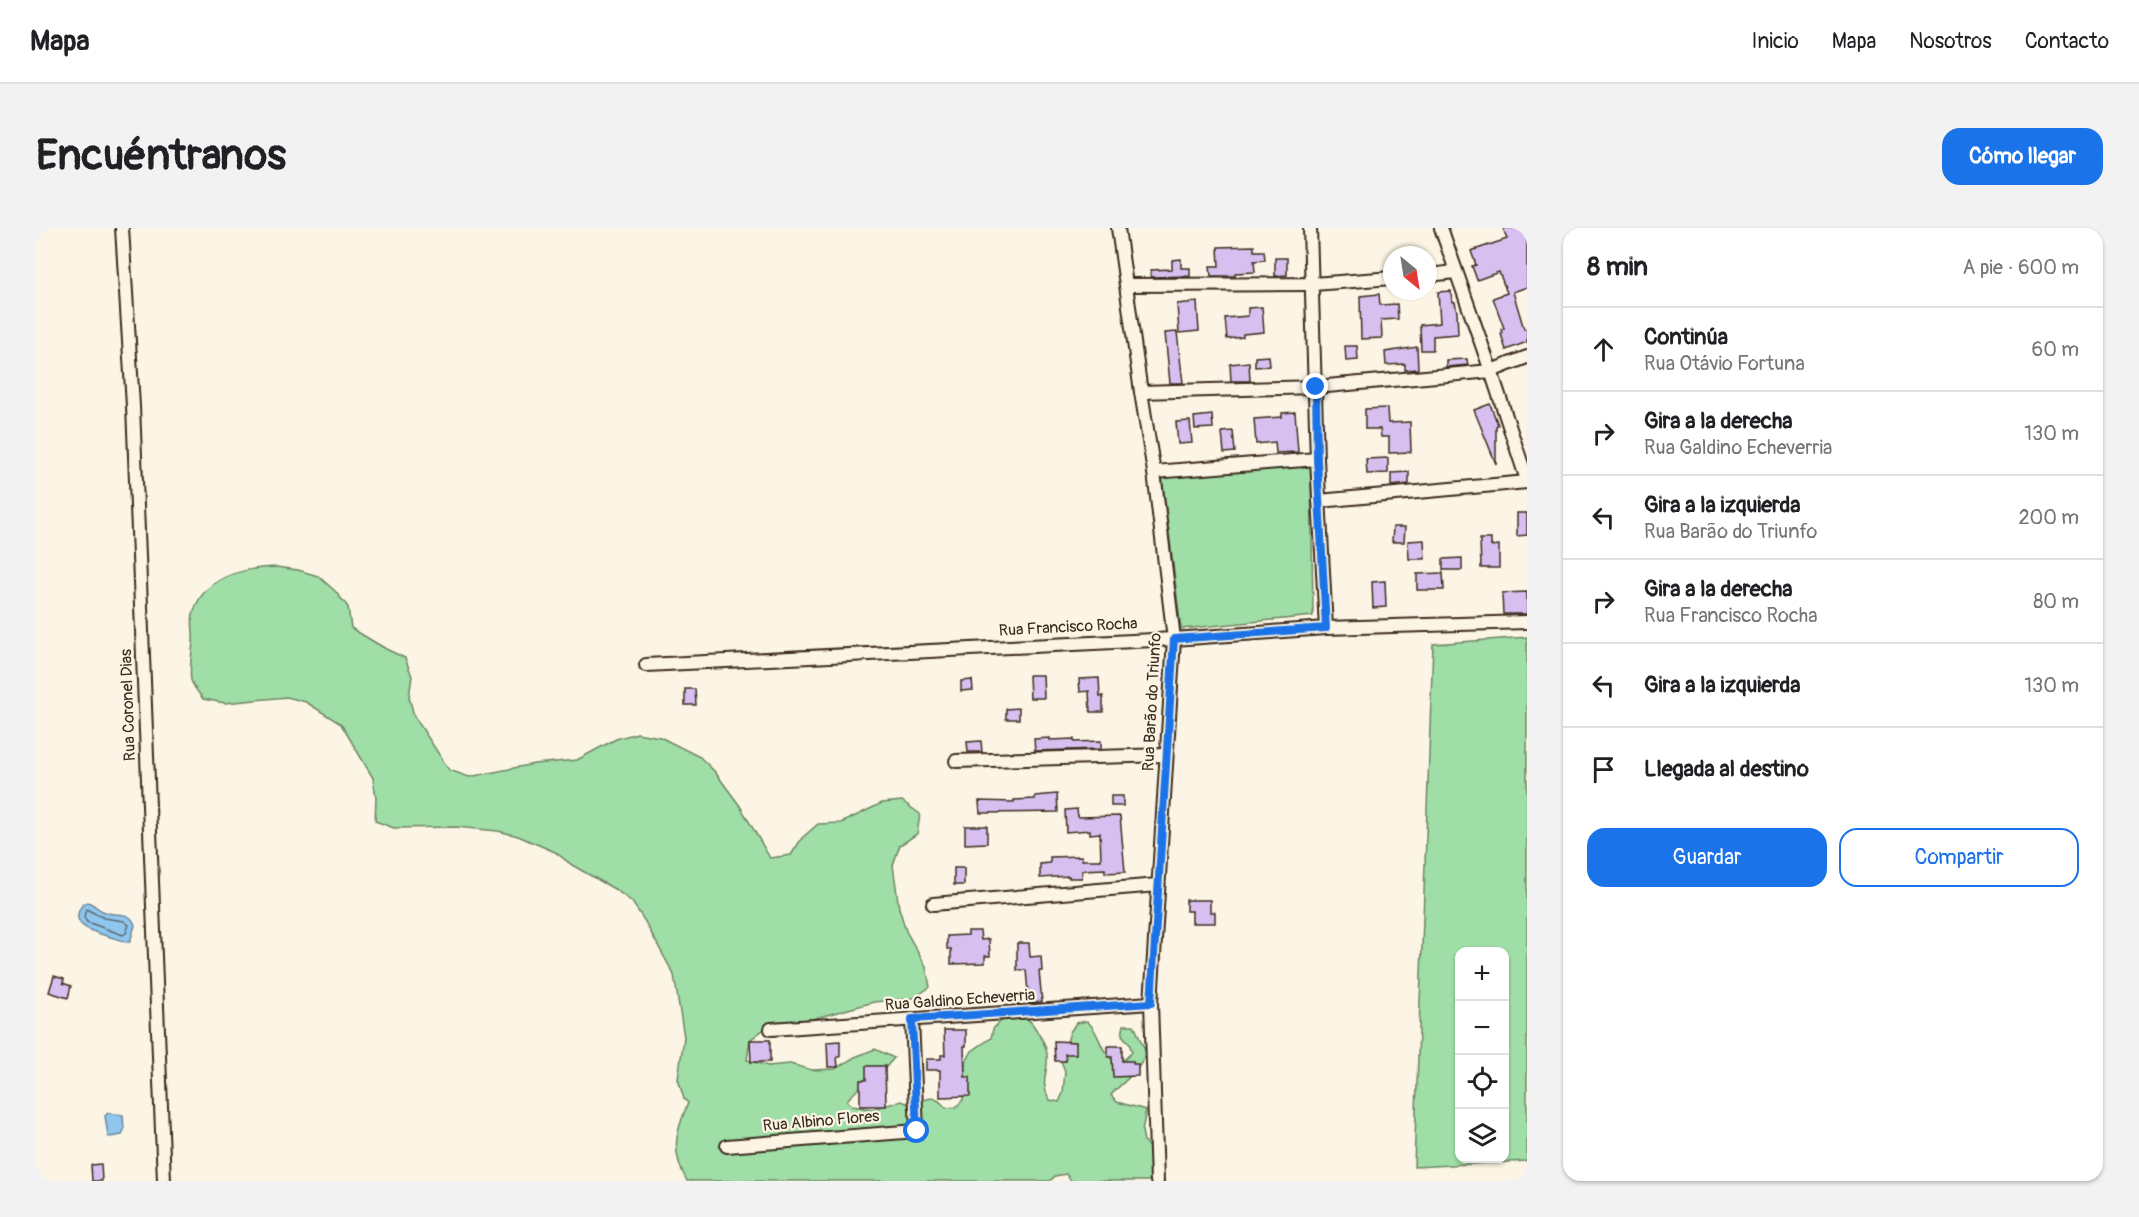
<!DOCTYPE html>
<html lang="es">
<meta charset="utf-8">
<style>
body{margin:0;font-family:Pangolin,sans-serif;background:#f2f2f2;color:#202124}
.controls{position:absolute;right:18px;bottom:18px;display:grid;overflow:hidden;border-radius:12px;box-shadow:0 2px 4px #0004}
.controls button{width:54px;height:54px;display:grid;place-items:center;padding:0;border:0;border-bottom:2px solid #e0e0e0;background:#fff;color:#202124;font:30px sans-serif}
.compass{position:absolute;left:1347px;top:18px;width:54px;height:54px;border-radius:50%;background:#fff;box-shadow:0 2px 4px #0004;rotate:150deg}
.stop{position:absolute;width:18px;height:18px;margin:-14px;border:4px solid #1a73e8;border-radius:50%;background:#fff}
.stop.end{background:#1a73e8;border-color:#fff;box-shadow:0 2px 6px #0008}
.list{margin:0;padding:0;list-style:none}
h2{display:flex;justify-content:space-between;align-items:center;height:78px;margin:0;padding:0 24px;font-size:26px}
h2 small{font-size:20px;font-weight:400;color:#757577}
.list li{display:grid;grid-template-columns:39px 1fr auto;gap:18px;align-items:center;box-sizing:border-box;height:84px;padding:0 24px;border-top:2px solid #e0e0e0}
.list b{display:block;font-size:22px;white-space:nowrap}
.list p{margin:0;font-size:20px;white-space:nowrap;color:#757577}
.list em{font-size:20px;font-style:normal;color:#757577}
.actions{display:flex;gap:12px;padding:18px 24px}
.actions a{flex:1;padding:14px 0;border:2px solid #1a73e8;border-radius:18px;text-align:center;font-size:21px;color:#1a73e8}
.actions .main{background:#1a73e8;color:#fff}
.icon{flex:none;width:33px;height:33px;fill:none;stroke:currentColor;stroke-width:2;stroke-linecap:round;stroke-linejoin:round}
.map{position:relative;flex:none;width:1491px;height:953px;overflow:hidden;border-radius:18px}
header{display:flex;align-items:center;gap:36px;box-sizing:border-box;height:84px;padding:0 30px;background:#fff;border-bottom:2px solid #e0e0e0}
header strong{font-size:28px}
nav{display:flex;gap:33px;margin-inline-start:auto;font-size:21px}
.intro{display:flex;align-items:center;justify-content:space-between;box-sizing:border-box;height:144px;padding:0 36px}
h1{margin:0;font-size:42px}
.button{padding:15px 27px;border-radius:18px;background:#1a73e8;color:#fff;font-size:21px;font-weight:700}
main{display:flex;gap:36px;padding:0 36px}
aside{flex:1;background:#fff;border-radius:18px;box-shadow:0 2px 4px #0004}
.map>svg:first-child{display:block}
.green{fill:#9fdea6;stroke:#6d8462;stroke-width:1.5;fill-rule:evenodd}
.water{fill:#8ec6ed;stroke:#6d889a;stroke-width:1.5}
.lines{fill:none;stroke-linecap:round;stroke-linejoin:round}
.shore{stroke:#5c6871;stroke-width:1.5}
.building{fill:#d7c0f0;stroke:#3b2a1e;stroke-width:1.5}
.minor-casing{stroke:#3b2a1e;stroke-width:16}
.minor{stroke:#fcf5e5;stroke-width:12}
.route{stroke:#1a73e8;stroke-width:8}
.labels{text-anchor:middle;dominant-baseline:central;stroke-width:4.5;stroke-linejoin:round;paint-order:stroke}
.street-label{font-size:16px;fill:#3b2a1e;stroke:#fcf5e5}
</style>
<header>
<strong>Mapa</strong>
<nav><a>Inicio</a><a>Mapa</a><a>Nosotros</a><a>Contacto</a></nav>
</header>
<div class="intro"><h1>Encuéntranos</h1><a class="button">Cómo llegar</a></div>
<main>
<div class="map">
<svg width="1491" height="953" viewBox="0 0 1491 953">
<rect width="100%" height="100%" fill="#fcf5e5"/>
<filter id="ink" filterUnits="userSpaceOnUse"><feTurbulence type="fractalNoise" baseFrequency=".0167" numOctaves="2"/><feDisplacementMap in="SourceGraphic" scale="12" xChannelSelector="R" yChannelSelector="G"/><feConvolveMatrix kernelMatrix="1 2 1 2 8 2 1 2 1" color-interpolation-filters="sRGB"/></filter>
<g filter="url(#ink)">
<g class="green">
<polygon points="1275,238 1277,388 1145,401 1126,248"/>
<path d="M240,339L262,342L282,348L299,363L312,379L315,400L350,421L369,430L376,448L373,469L378,488L413,542L433,549L498,536L541,532L580,511L601,505L624,509L664,529L679,544L704,578L734,630L755,627L766,610L782,596L805,595L846,575L866,573L884,586L881,606L864,617L857,637L863,680L870,703L890,739L894,759L878,770L838,774L776,791L731,799L714,812L711,832L732,838L754,836L776,842L799,841L819,829L839,821L858,830L844,846L826,857L811,872L816,878L836,881L866,873L875,877C891,871 897,864 910,880L920,879L927,872L926,852L931,832L936,823L955,810L957,801L965,793L985,786C993,791 996,795 1001,803C1004,809 1009,815 1010,821C1016,841 1001,851 1014,872L1023,874L1027,865L1029,843L1025,833L1034,804L1040,795L1051,793C1065,805 1062,822 1079,834L1089,831L1096,824L1093,815L1086,807L1088,797H1098L1110,825C1103,845 1088,852 1075,867L1081,874L1110,882L1106,903L1108,913L1114,921L1117,948L1114,953H1035L1030,946L1019,948L1014,953H651C634,923 640,904 652,875L648,871L642,851L648,809L638,747L608,692L596,674L580,662L536,637L519,624L482,608L462,603L420,599L358,600L339,593L340,570L337,550L305,496L270,474L251,469L189,475L167,471C164,466 156,458 155,452C153,440 156,426 157,414C158,405 155,395 157,386C167,349 207,340 240,339Z"/>
<path d="M1491,409V933L1378,939L1397,416ZM1424,724H1468V930H1424Z"/>
</g>
<g class="water">
<path d="M52,674C58,676 62,682 69,684C81,689 94,682 99,697L94,714H90C74,707 26,703 47,676Z"/>
<polygon points="72,885 87,887 88,902 86,907 74,909 72,908 69,888"/>
</g>
<g class="lines">
<polygon class="shore" points="50,681 68,690 88,693 93,697 90,705 87,707 51,694 48,689"/>
</g>
<g class="building">
<polygon points="1467,0 1491,0 1491,59 1477,64 1488,101 1491,100 1491,114 1470,122 1465,106 1466,105 1465,101 1468,100 1457,70 1471,65 1463,44 1441,52 1436,38 1440,37 1435,23 1471,11"/>
<polygon points="1218,18 1218,23 1228,23 1229,32 1218,33 1219,44 1199,45 1199,48 1175,48 1174,38 1183,38 1182,19"/>
<polygon points="1239,30 1251,30 1251,47 1239,48"/>
<polygon points="1145,31 1145,40 1154,40 1154,48 1115,49 1115,42 1136,41 1136,32"/>
<polygon points="1415,63 1416,74 1419,74 1421,84 1422,106 1397,108 1397,122 1385,122 1384,97 1404,95 1402,64"/>
<polygon points="1343,66 1344,77 1361,76 1362,91 1345,92 1346,110 1325,111 1324,68"/>
<polygon points="1161,74 1163,103 1143,105 1141,76"/>
<polygon points="1226,79 1228,104 1207,106 1207,109 1191,111 1189,90 1212,88 1212,80"/>
<polygon points="1141,104 1147,155 1134,155 1129,105"/>
<polygon points="1309,118 1321,118 1322,132 1310,133"/>
<polygon points="1381,119 1382,141 1369,142 1369,136 1350,137 1349,124"/>
<polygon points="1233,128 1234,138 1219,139 1219,129"/>
<polygon points="1431,131 1432,137 1410,139 1410,132"/>
<polygon points="1213,134 1214,153 1195,153 1194,136"/>
<polygon points="1454,176 1462,197 1460,198 1460,236 1438,182"/>
<polygon points="1351,180 1352,195 1374,194 1375,224 1353,225 1353,209 1345,209 1344,201 1329,201 1329,181"/>
<polygon points="1259,184 1262,224 1240,225 1239,214 1220,216 1218,191 1246,189 1246,185"/>
<polygon points="1176,187 1177,200 1159,201 1158,189"/>
<polygon points="1154,193 1156,215 1142,216 1140,194"/>
<polygon points="1197,203 1199,224 1188,225 1186,204"/>
<polygon points="1352,230 1352,245 1331,246 1330,231"/>
<polygon points="1373,244 1373,256 1355,258 1355,245"/>
<polygon points="1481,285 1491,285 1491,307 1481,308"/>
<polygon points="1357,299 1369,299 1368,314 1356,314"/>
<polygon points="1444,311 1455,311 1455,318 1463,317 1463,340 1445,340"/>
<polygon points="1388,312 1389,331 1373,331 1372,313"/>
<polygon points="1426,330 1426,342 1407,342 1407,331"/>
<polygon points="1407,345 1408,362 1381,362 1381,346"/>
<polygon points="1349,353 1350,379 1337,380 1336,354"/>
<polygon points="1491,364 1491,386 1467,386 1466,365"/>
<polygon points="993,447 1007,447 1008,470 994,470"/>
<polygon points="1063,450 1064,469 1067,468 1067,484 1054,484 1053,463 1044,464 1043,451"/>
<polygon points="936,452 937,462 925,463 925,453"/>
<polygon points="649,461 659,461 660,477 649,477"/>
<polygon points="983,480 983,491 970,491 970,481"/>
<polygon points="1014,510 1014,512 1038,511 1038,514 1065,513 1065,521 999,523 998,511"/>
<polygon points="945,513 946,524 932,524 931,514"/>
<polygon points="1021,566 1022,584 944,585 943,573 978,574 978,572 999,571 999,568"/>
<rect x="1075" y="568" width="12" height="10"/>
<polygon points="1041,581 1042,589 1084,588 1089,644 1069,645 1069,641 1046,642 1046,650 1033,650 1033,648 1004,650 1004,636 1014,635 1014,629 1046,628 1046,632 1065,632 1064,605 1054,606 1054,602 1030,604 1029,582"/>
<polygon points="929,598 951,598 951,615 929,616"/>
<rect x="918" y="640" width="10" height="17"/>
<polygon points="1150,672 1174,672 1174,684 1179,684 1179,695 1156,695 1156,683 1150,683"/>
<polygon points="932,703 944,703 945,712 953,711 954,728 949,728 949,735 915,736 915,721 911,721 911,708 932,707"/>
<polygon points="981,715 993,715 994,729 1005,728 1006,743 1003,743 1006,774 993,775 990,742 981,742"/>
<polygon points="18,748 28,751 27,755 35,758 32,770 13,764"/>
<polygon points="908,802 930,802 930,818 928,818 929,849 934,849 934,868 904,869 904,842 890,842 890,831 905,831 905,827 909,827"/>
<polygon points="714,812 734,812 734,834 715,834"/>
<polygon points="804,813 804,829 801,829 802,839 792,839 791,814"/>
<polygon points="1018,813 1040,814 1040,826 1029,826 1030,833 1019,833"/>
<polygon points="1072,818 1086,818 1086,833 1097,833 1097,836 1102,836 1102,848 1077,849 1076,829 1072,829"/>
<polygon points="830,838 849,838 850,878 824,878 824,852 830,852"/>
<polygon points="65,936 66,953 56,953 55,937"/>
</g>
<g class="lines">
<defs>
<g id="minor">
<polyline points="86,0 97,178 128,953"/>
<polyline points="1082,0 1105,164 1118,244 1138,411 1115,775 1121,953"/>
<polyline points="1274,0 1281,231 1290,400"/>
<polyline points="1405,0 1455,143 1491,252"/>
<polyline points="1392,47 1420,44"/>
<polyline points="1090,57 1277,56 1356,50"/>
<polyline points="1105,164 1280,159 1455,143 1491,129"/>
<polyline points="1118,244 1281,231"/>
<polyline points="1283,273 1491,254"/>
<polyline points="610,437 1138,411 1290,400 1491,394"/>
<polyline points="920,533 1130,527"/>
<polyline points="897,676 1122,657"/>
<polyline points="735,801 1115,775"/>
<polyline points="691,918 881,903 876,791"/>
</g>
</defs>
<use href="#minor" class="minor-casing"/>
<use href="#minor" class="minor"/>
</g>
</g>
<g class="lines" filter="url(#ink)">
<polyline class="route" points="881,903 876,791 1115,775 1138,411 1290,400 1281,231 1280,159"/>
</g>
<g class="labels">
<g class="street-label">
<text transform="translate(1032 399) rotate(-3)">Rua Francisco Rocha</text>
<text transform="translate(1116 474) rotate(-87)">Rua Barão do Triunfo</text>
<text transform="translate(92 477) rotate(-92)">Rua Coronel Dias</text>
<text transform="translate(924 772) rotate(-4)">Rua Galdino Echeverria</text>
<text transform="translate(785 893) rotate(-5)">Rua Albino Flores</text>
</g>
</g>
</svg>
<div class="controls">
<button>+</button>
<button>−</button>
<button><svg class="icon" aria-label="locate" viewBox="0 0 24 24"><circle cx="12" cy="12" r="6"/><path d="M12 2v4M12 18v4M2 12h4M18 12h4"/></svg></button>
<button><svg class="icon" aria-label="layers" viewBox="0 0 24 24"><path d="M12 4l9 5-9 5-9-5zM3 14l9 5 9-5"/></svg></button>
</div>
<svg class="compass" viewBox="-18 -18 36 36"><path d="M0-13l5 13h-10z" fill="#e53935"/><path d="M0 13l5-13h-10z" fill="#757577"/></svg>
<div class="stop" style="left:881px;top:903px"></div>
<div class="stop end" style="left:1280px;top:159px"></div>
</div>
<aside>
<h2>8 min<small>A pie · 600 m</small></h2>
<ul class="list">
<li><svg class="icon" aria-label="ahead" viewBox="0 0 24 24"><path d="M12 20V5M6 11l6-6 6 6"/></svg><div><b>Continúa</b><p>Rua Otávio Fortuna</p></div><em>60 m</em></li>
<li><svg class="icon" aria-label="right" viewBox="0 0 24 24"><path d="M7 20v-9h11M14 6l5 5-5 5"/></svg><div><b>Gira a la derecha</b><p>Rua Galdino Echeverria</p></div><em>130 m</em></li>
<li><svg class="icon" aria-label="left" viewBox="0 0 24 24"><path d="M17 20v-9H6M10 6l-5 5 5 5"/></svg><div><b>Gira a la izquierda</b><p>Rua Barão do Triunfo</p></div><em>200 m</em></li>
<li><svg class="icon" aria-label="right" viewBox="0 0 24 24"><path d="M7 20v-9h11M14 6l5 5-5 5"/></svg><div><b>Gira a la derecha</b><p>Rua Francisco Rocha</p></div><em>80 m</em></li>
<li><svg class="icon" aria-label="left" viewBox="0 0 24 24"><path d="M17 20v-9H6M10 6l-5 5 5 5"/></svg><div><b>Gira a la izquierda</b></div><em>130 m</em></li>
<li><svg class="icon" aria-label="arrive" viewBox="0 0 24 24"><path d="M6 21V4h12l-3 4 3 4H6"/></svg><div><b>Llegada al destino</b></div></li>
</ul>
<div class="actions"><a class="main">Guardar</a><a>Compartir</a></div>
</aside>
</main>
